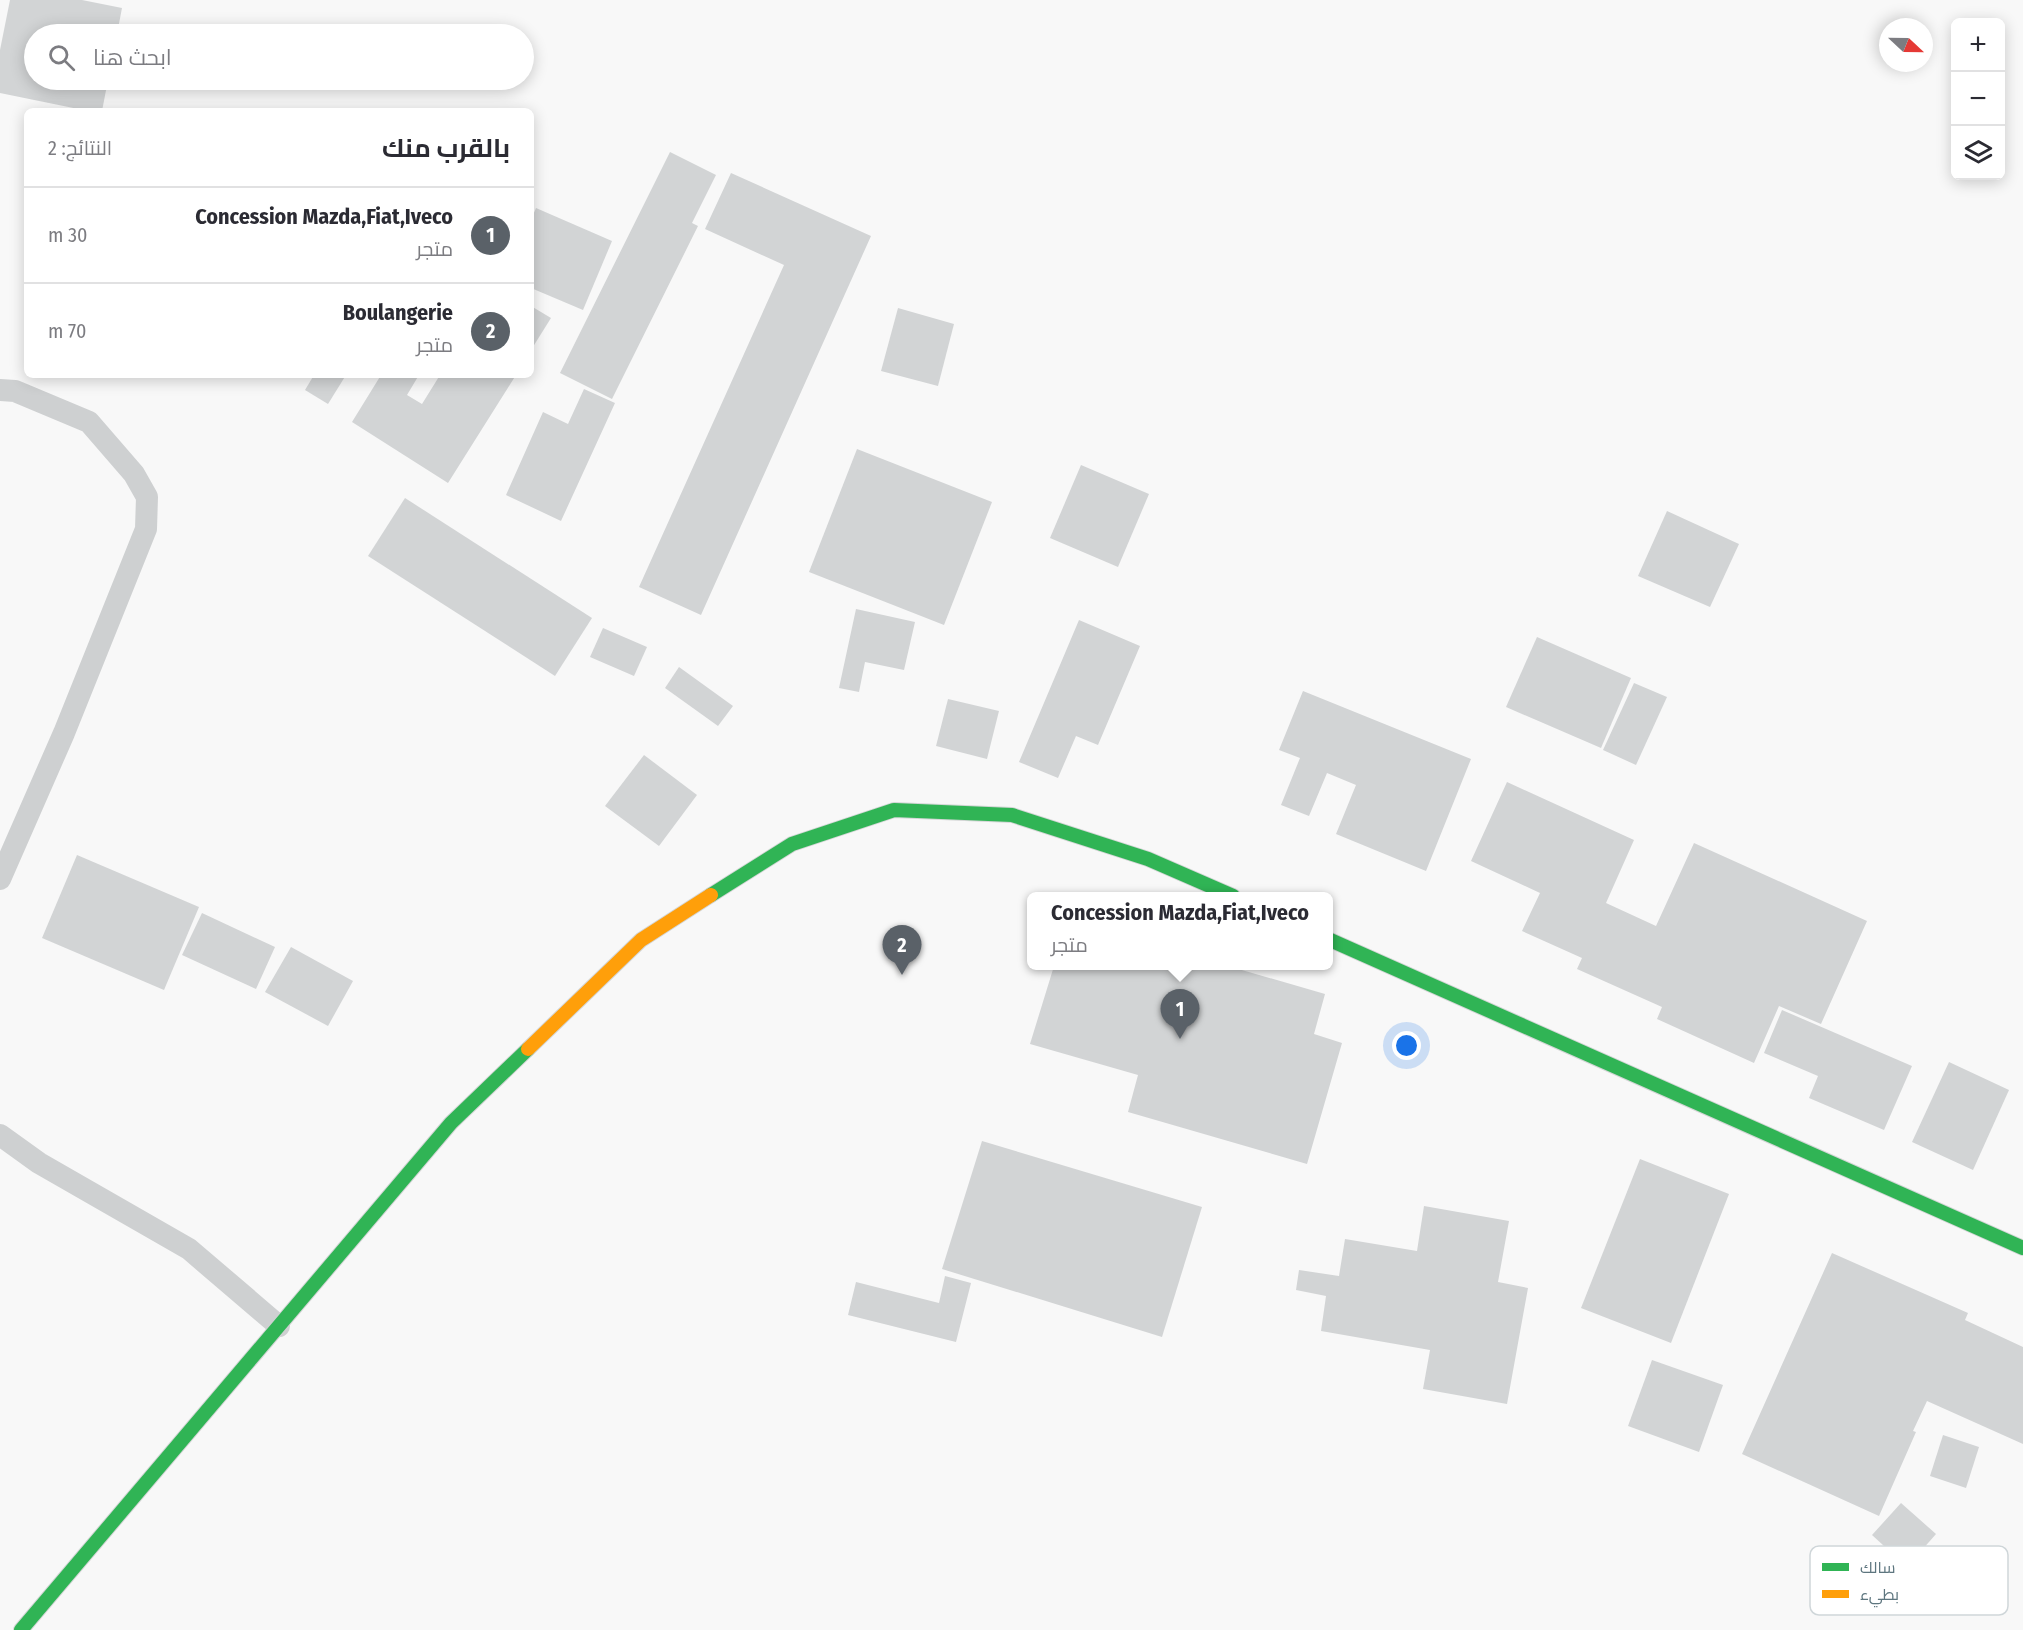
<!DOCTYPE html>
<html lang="ar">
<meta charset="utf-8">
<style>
body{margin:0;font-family:"Fira Sans Condensed",Cairo,sans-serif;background:#f7f7f7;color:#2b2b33;direction:rtl}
.controls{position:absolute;right:18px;top:18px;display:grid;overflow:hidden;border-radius:9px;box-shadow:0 3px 15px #0003}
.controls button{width:54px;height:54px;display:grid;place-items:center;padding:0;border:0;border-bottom:2px solid #e1e1e2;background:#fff;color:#2b2b33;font:30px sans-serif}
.compass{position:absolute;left:1879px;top:18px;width:54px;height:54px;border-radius:50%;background:#fff;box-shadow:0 3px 15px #0003;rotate:112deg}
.you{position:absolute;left:1407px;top:1046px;width:21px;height:21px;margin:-15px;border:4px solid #fff;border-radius:50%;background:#1a73e8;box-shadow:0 0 0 9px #1a73e833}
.badge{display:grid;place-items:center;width:39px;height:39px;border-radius:50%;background:#5a6168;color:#fff;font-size:20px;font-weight:700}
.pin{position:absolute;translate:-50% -50px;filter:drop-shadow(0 2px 3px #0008)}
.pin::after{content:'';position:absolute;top:32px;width:21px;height:18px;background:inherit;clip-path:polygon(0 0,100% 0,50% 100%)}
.popup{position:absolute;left:1027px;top:892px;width:306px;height:78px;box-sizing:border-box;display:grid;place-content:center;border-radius:9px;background:#fff;filter:drop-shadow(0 2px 4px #0005);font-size:20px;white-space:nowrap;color:#7c7c81}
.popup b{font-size:22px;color:#2b2b33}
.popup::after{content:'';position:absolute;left:50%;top:100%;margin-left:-12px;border:12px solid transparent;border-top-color:#fff}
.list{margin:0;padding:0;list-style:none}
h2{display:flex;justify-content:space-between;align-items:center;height:78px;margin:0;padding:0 24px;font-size:26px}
h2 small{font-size:20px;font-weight:400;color:#7c7c81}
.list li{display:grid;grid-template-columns:39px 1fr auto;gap:18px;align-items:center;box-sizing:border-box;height:96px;padding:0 24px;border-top:2px solid #e1e1e2}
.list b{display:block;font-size:22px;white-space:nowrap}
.list p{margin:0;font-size:20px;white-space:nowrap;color:#7c7c81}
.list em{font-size:20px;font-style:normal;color:#7c7c81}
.icon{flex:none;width:33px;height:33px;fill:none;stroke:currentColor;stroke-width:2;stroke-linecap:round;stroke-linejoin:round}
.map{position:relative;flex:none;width:2023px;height:1630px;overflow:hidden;direction:ltr}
.search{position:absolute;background:#fff;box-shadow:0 3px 15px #0003;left:24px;top:24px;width:510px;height:66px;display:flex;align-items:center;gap:15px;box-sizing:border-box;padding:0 21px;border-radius:33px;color:#7c7c81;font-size:22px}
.panel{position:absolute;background:#fff;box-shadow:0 3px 15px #0003;left:24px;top:108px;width:510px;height:270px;border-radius:9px;direction:rtl}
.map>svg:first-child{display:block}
.building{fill:#d2d4d5}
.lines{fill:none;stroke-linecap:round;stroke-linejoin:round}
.fast-casing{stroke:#d4d6d6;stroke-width:16}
.slow-casing{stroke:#d4d6d6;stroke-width:16}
.lane{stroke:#ced0d1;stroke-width:22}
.fast{stroke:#30b455;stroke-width:14}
.slow{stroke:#ff9f0a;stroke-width:14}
.key{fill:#fff;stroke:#cfd6d9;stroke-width:1.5}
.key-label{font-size:16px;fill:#5e767f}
</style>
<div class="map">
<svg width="2023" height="1630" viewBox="0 0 2023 1630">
<rect width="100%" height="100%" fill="#f8f8f8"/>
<g class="building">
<polygon points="10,0 82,0 122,8 117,34 34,34 34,80 108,80 102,111 88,111 0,93 0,50"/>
<polygon points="670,152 716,175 692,223 698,226 612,399 560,373"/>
<polygon points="731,173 871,236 701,615 639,587 784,265 705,229"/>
<polygon points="536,208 612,241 583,310 531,288 531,220"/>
<polygon points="531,306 551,318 531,350"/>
<polygon points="898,308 954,324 938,386 881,371"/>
<polygon points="314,375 346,375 328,404 305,390"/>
<polygon points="381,375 419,375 407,395 422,404 440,375 516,375 448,483 352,422"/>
<polygon points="584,389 615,403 561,521 506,495 543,412 568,424"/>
<polygon points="857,449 992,502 944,625 809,572"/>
<polygon points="1081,465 1149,494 1118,567 1050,538"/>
<polygon points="405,498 592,618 555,676 368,556"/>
<polygon points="1667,511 1739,544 1710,607 1638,576"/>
<polygon points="856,609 915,622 904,670 865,662 859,692 839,688"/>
<polygon points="1079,620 1140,646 1098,745 1076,736 1058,778 1019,762"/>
<polygon points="603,628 647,647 634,676 590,657"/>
<polygon points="1537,637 1631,678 1601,748 1506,707"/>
<polygon points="679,667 733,706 718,726 665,688"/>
<polygon points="1634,683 1667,697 1636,765 1603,750"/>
<polygon points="1303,691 1471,759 1426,871 1336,834 1356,785 1327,773 1309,816 1281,805 1300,758 1279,750"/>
<polygon points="948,699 999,711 987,759 936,746"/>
<polygon points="644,755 697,795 659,846 605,806"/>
<polygon points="1507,782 1634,840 1606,903 1656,926 1694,843 1867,921 1821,1024 1779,1006 1754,1063 1657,1019 1662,1007 1577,969 1582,958 1522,931 1540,893 1471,861"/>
<polygon points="77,855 199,907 164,990 42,938"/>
<polygon points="202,913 275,947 256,989 182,955"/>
<polygon points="291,947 353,981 328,1026 265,992"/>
<polygon points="1054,966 1228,966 1325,994 1314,1034 1342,1043 1307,1164 1128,1112 1138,1075 1030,1044"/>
<polygon points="1782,1010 1912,1066 1884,1130 1809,1098 1818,1076 1764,1053"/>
<polygon points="1949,1062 2009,1090 1973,1170 1912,1142"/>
<polygon points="982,1141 1202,1207 1162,1337 942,1269"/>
<polygon points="1640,1159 1729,1194 1671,1343 1581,1308"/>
<polygon points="1424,1206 1509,1221 1498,1282 1528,1288 1507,1404 1423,1389 1430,1350 1321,1331 1326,1296 1296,1290 1299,1270 1339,1276 1345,1239 1417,1251"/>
<polygon points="1832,1253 1968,1313 1965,1320 2023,1347 2023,1444 1927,1401 1913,1431 1916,1432 1879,1516 1742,1454"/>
<polygon points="945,1276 971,1283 956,1342 848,1315 856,1282 939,1303"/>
<polygon points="1652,1360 1723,1385 1699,1452 1628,1426"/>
<polygon points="1943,1435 1979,1447 1966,1488 1930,1476"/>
<polygon points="1901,1503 1936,1534 1907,1567 1872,1535"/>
</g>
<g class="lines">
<defs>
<g id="fast">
<polyline points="711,895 792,844 894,810 1012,815 1148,859 1233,896"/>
<polyline points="1328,939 2023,1248"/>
<polyline points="21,1630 451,1123 528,1049"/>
</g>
<polyline id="slow" points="528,1049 641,940 711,895"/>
</defs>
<use href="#fast" class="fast-casing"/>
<use href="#slow" class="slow-casing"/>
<g class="lane">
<polyline points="0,390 15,391 89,422 134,474 147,497 146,529 64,733 0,879"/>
<polyline points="0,1135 39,1163 189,1249 279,1326"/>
</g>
<use href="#fast" class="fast"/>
<use href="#slow" class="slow"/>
</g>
<rect x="1810" y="1546" width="198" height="69" rx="9" class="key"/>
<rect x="1822" y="1563" width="27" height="8" fill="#30b455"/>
<rect x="1822" y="1590" width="27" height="8" fill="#ff9f0a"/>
<g class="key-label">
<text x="1860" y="1573">سالك</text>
<text x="1860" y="1600">بطيء</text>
</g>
</svg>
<div class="controls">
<button>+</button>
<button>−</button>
<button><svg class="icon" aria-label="layers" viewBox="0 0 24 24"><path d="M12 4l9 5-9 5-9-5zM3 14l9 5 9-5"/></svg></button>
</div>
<svg class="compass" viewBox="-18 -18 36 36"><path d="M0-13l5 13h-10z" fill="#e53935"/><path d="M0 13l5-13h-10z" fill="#7c7c81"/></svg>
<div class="you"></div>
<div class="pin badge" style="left:1180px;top:1039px">1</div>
<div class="popup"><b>Concession Mazda,Fiat,Iveco</b>متجر</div>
<div class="pin badge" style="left:902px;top:975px">2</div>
<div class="search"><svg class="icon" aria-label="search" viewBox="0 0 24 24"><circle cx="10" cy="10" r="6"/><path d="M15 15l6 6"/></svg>ابحث هنا</div>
<section class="panel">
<h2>بالقرب منك<small>النتائج: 2</small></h2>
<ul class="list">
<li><span class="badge">1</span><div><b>Concession Mazda,Fiat,Iveco</b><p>متجر</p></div><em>30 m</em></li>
<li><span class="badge">2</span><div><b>Boulangerie</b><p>متجر</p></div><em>70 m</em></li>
</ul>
</section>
</div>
